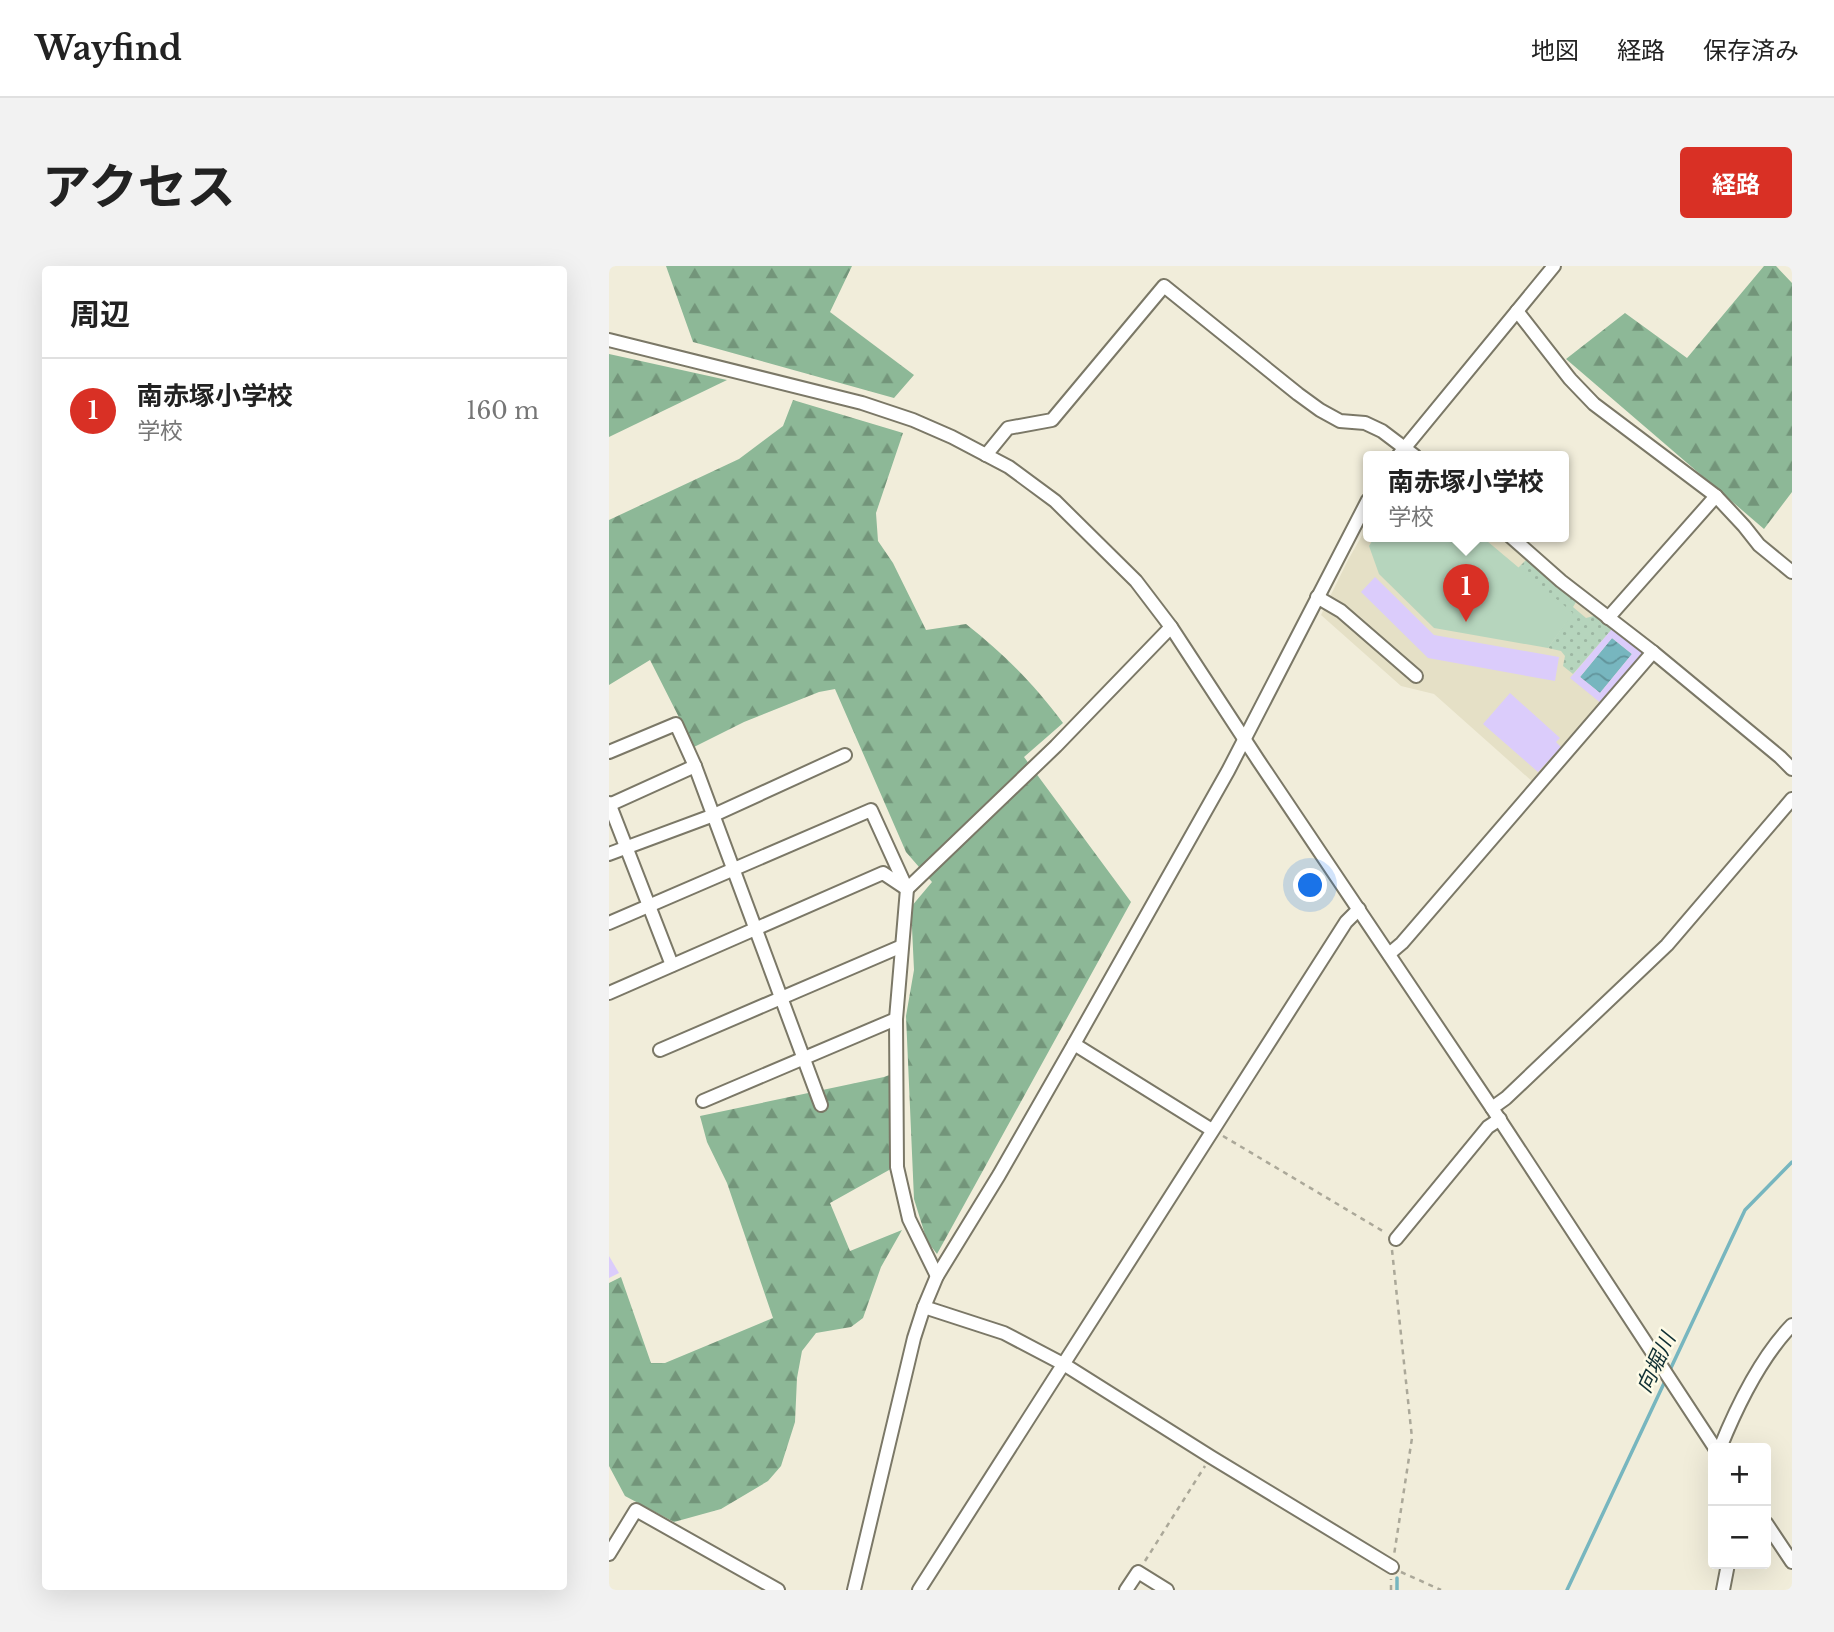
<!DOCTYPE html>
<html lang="ja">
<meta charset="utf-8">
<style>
body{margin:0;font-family:"Libre Baskerville","Noto Sans JP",serif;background:#f2f2f2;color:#222}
.controls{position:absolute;right:21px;bottom:21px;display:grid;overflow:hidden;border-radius:7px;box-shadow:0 7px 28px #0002}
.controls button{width:63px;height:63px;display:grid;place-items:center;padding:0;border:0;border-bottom:2px solid #e0e0e0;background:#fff;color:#222;font:35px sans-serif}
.you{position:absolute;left:702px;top:620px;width:24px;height:24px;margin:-18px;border:5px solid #fff;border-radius:50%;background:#1a73e8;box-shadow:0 0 0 10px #1a73e833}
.badge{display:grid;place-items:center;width:46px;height:46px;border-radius:50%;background:#d93025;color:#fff;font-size:23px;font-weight:700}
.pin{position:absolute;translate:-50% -58px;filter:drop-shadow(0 2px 4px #0008)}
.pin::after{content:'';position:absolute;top:37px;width:24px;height:21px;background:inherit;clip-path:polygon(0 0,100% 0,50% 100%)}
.popup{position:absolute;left:754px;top:185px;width:206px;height:91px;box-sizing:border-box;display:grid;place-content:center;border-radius:7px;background:#fff;filter:drop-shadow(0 2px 5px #0005);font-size:23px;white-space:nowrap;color:#767676}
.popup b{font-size:26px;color:#222}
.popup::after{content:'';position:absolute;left:50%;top:100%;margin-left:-14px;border:14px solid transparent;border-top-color:#fff}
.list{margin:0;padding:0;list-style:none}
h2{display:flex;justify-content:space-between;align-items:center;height:91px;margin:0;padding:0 28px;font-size:30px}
h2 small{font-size:23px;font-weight:400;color:#767676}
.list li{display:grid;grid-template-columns:46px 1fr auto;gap:21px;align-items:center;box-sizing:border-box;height:105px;padding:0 28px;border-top:2px solid #e0e0e0}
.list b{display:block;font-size:26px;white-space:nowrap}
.list p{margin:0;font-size:23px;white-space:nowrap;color:#767676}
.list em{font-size:23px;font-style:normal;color:#767676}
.map{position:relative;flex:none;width:1183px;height:1324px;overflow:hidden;border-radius:7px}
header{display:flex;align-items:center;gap:42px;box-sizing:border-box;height:98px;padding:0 35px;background:#fff;border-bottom:2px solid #e0e0e0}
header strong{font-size:33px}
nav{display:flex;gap:38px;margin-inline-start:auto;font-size:24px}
.intro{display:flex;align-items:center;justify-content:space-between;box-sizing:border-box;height:168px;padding:0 42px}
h1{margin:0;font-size:49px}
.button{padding:18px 32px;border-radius:7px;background:#d93025;color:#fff;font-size:24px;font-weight:700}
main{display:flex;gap:42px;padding:0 42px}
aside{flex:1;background:#fff;border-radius:7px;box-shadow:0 7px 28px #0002}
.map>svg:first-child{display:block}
.built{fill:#e5e0c6}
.grass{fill:url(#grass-dots)}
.forest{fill:url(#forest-firs)}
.pitch{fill:#b6d5bd}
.water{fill:url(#water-waves)}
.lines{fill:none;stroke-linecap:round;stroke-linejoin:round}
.stream{stroke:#77b6bf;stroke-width:3.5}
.building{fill:#dbccfb;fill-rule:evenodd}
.minor-casing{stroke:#7b7867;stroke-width:16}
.path{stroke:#aba899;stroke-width:2.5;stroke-dasharray:5 5;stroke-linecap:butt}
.minor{stroke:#fff;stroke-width:12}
.labels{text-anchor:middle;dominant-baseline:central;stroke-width:5;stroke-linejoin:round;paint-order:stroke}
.water-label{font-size:21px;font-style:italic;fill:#103034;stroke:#fefbe7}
</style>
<header>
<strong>Wayfind</strong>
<nav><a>地図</a><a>経路</a><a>保存済み</a></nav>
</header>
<div class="intro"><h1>アクセス</h1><a class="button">経路</a></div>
<main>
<aside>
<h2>周辺<small></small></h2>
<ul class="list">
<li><span class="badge">1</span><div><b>南赤塚小学校</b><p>学校</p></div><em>160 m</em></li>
</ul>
</aside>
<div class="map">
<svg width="1183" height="1324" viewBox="0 0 1183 1324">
<defs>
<pattern id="grass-dots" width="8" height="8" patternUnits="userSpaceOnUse" patternTransform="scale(1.75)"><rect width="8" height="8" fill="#b6d5bd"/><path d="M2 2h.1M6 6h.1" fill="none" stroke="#9cb6a2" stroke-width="1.8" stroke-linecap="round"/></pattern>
<pattern id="forest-firs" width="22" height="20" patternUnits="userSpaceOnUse" patternTransform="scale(1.75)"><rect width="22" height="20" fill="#8db897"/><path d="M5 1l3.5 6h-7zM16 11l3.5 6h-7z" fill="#73957a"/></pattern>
<pattern id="water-waves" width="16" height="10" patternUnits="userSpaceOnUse" patternTransform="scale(1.75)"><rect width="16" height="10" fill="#77b6bf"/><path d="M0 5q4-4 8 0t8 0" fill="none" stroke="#61939a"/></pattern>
</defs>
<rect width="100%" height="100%" fill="#f1edda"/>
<polygon class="built" points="759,259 759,270 890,270 967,336 1034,387 925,517 825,428 792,420 712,349 739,294"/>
<polygon class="grass" points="917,294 967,336 964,341 977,352 985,350 1003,363 964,408 954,400 956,390 952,385 939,382 963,347 909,302"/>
<g class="forest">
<polygon points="57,0 243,0 221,46 305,109 285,132 84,76"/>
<polygon points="1155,0 1167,0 1183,17 1183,226 1155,263 957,93 1016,47 1078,92"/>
<polygon points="0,88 118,114 0,171"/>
<path d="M184,134L294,167L267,247L269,275L284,297L317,364L357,358C395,388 425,418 454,457L415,491L522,636L328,988L318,975L305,933L297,750L305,704L302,641L323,616L297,586L226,423L210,426L135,456L85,481L41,394L0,419V254L130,193L174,160Z"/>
<polygon points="283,808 289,899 221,937 241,985 293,964 272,1001 254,1052 242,1061 207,1067 193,1085 188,1112 186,1156 172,1200 159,1215 112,1243 65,1256 16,1230 0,1200 0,1017 12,1011 42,1097 56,1097 164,1052 118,917 98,876 91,850 275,811"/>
</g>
<polygon class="pitch" points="766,270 872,270 964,347 939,382 825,362 770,308 760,280"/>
<polygon class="water" points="1003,372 1023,388 991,427 971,411"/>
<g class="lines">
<g class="stream">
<polyline points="1060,1106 1136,944 1183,896"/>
<polyline points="788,1324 788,1312"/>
<polyline points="958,1324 1057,1113"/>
</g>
</g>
<g class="building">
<polygon points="766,311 825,369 950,391 946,415 819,392 752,326"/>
<path d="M1003,363L1034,387L1033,392L993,438L961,412ZM1003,372L1023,388L991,427L971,411Z"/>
<polygon points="901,427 951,472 947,476 952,481 929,506 874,458"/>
<polygon points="0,990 10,1007 0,1012"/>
</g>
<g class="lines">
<defs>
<g id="minor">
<polyline points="908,45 961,113 985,138 1107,230 1135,260 1150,279 1183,306"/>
<polyline points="0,74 253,137 304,154 343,171 400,201 446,235 527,315 562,361 649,494 883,842 1106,1182"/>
<polyline points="377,189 399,162 443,154 555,20 689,128 711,144 731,155 756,157 773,165 806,190"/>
<polyline points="789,190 945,0"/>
<polyline points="901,270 952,315 1044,386 1171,491 1183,503"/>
<polyline points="708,331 732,345 807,410"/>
<polyline points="999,352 1107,230"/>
<polyline points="0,486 67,458 86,500 212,839"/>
<polyline points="0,537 63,699"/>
<polyline points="0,539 86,500"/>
<polyline points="0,588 105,549 236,489"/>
<polyline points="298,623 447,480 562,361"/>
<polyline points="0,657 262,544 298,623 287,753 288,901 300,953 328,1010"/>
<polyline points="780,688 793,677 1044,386"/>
<polyline points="0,727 274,607 298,623"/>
<polyline points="465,778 603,864"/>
<polyline points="51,784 293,680"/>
<polyline points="94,835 287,753"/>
<polyline points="883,842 897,832 1058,679 1183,533"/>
<polyline points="787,973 879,861 891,853"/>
<polyline points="315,1041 395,1067 456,1099 602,1191 783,1301"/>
<path d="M1111,1182C1128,1140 1151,1092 1183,1059"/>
<polyline points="1157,1257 1183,1296"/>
<polyline points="0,1288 27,1244 169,1324"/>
<polyline points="245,1324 305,1072 315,1041 328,1010 390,909 465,778 619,505 759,234"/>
<path d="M310,1324C454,1102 594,878 737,656L750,643"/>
<polyline points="517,1324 529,1306 558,1324"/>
<polyline points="1114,1324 1119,1298"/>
</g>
</defs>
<use href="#minor" class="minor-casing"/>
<g class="path">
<polyline points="614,870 777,967"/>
<polyline points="783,984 803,1172 785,1289"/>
<polyline points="536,1295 596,1200"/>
<polyline points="792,1306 832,1324"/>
<polyline points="782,1324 782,1313"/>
</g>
<use href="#minor" class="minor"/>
</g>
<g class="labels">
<g class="water-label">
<text transform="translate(1047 1097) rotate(-65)">向堀川</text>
</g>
</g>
</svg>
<div class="controls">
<button>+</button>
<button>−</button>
</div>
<div class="you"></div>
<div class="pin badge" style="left:857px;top:356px">1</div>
<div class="popup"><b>南赤塚小学校</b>学校</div>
</div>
</main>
